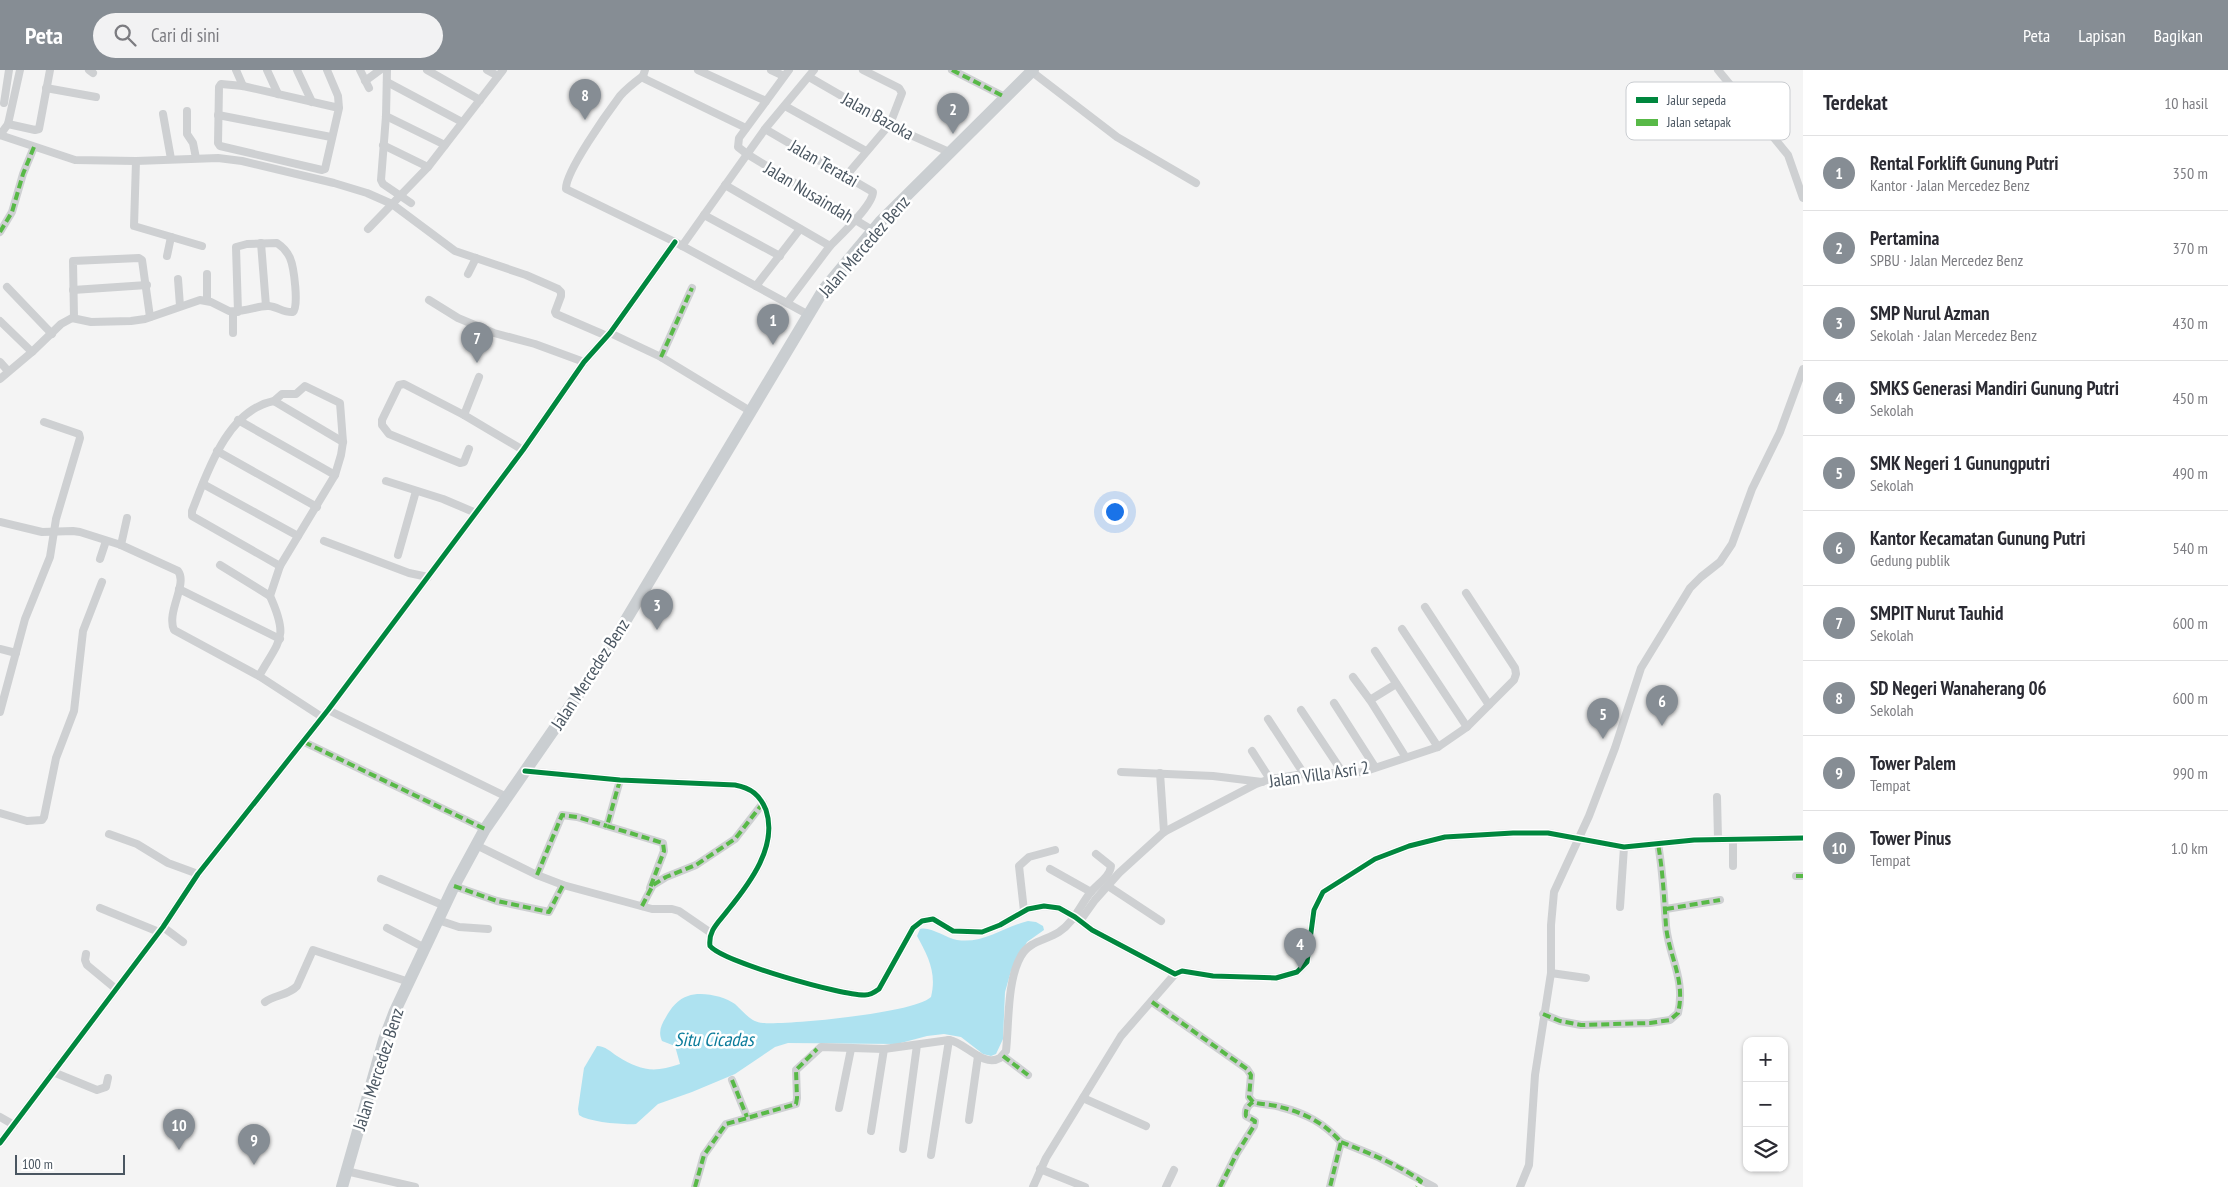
<!DOCTYPE html>
<html lang="id">
<meta charset="utf-8">
<style>
body{margin:0;font-family:"PT Sans Narrow",sans-serif;background:#f2f2f3;color:#2b2b33}
.controls{position:absolute;right:15px;bottom:15px;display:grid;overflow:hidden;border-radius:10px;box-shadow:0 1px 4px #0004}
.controls button{width:45px;height:45px;display:grid;place-items:center;padding:0;border:0;border-bottom:1px solid #e1e1e2;background:#fff;color:#2b2b33;font:25px sans-serif}
.scale{position:absolute;left:15px;bottom:12px;width:110px;box-sizing:border-box;padding-left:5px;border:2px solid #4a5661;border-top:0;font-size:14px;line-height:18px;white-space:nowrap;color:#4a5661;-webkit-text-stroke:4px #fff;paint-order:stroke}
.you{position:absolute;left:1114px;top:441px;width:18px;height:18px;margin:-12px;border:4px solid #fff;border-radius:50%;background:#1a73e8;box-shadow:0 0 0 8px #1a73e833}
.badge{display:grid;place-items:center;width:32px;height:32px;border-radius:50%;background:#868d94;color:#fff;font-size:16px;font-weight:700}
.pin{position:absolute;translate:-50% -41px;filter:drop-shadow(0 1px 2px #0008)}
.pin::after{content:'';position:absolute;top:26px;width:18px;height:15px;background:inherit;clip-path:polygon(0 0,100% 0,50% 100%)}
.list{margin:0;padding:0;list-style:none}
h2{display:flex;justify-content:space-between;align-items:center;height:65px;margin:0;padding:0 20px;font-size:21px}
h2 small{font-size:16px;font-weight:400;color:#7c7c81}
.list li{display:grid;grid-template-columns:32px 1fr auto;gap:15px;align-items:center;box-sizing:border-box;height:75px;padding:0 20px;border-top:1px solid #e1e1e2}
.list b{display:block;font-size:19px;white-space:nowrap}
.list p{margin:0;font-size:16px;white-space:nowrap;color:#7c7c81}
.list em{font-size:16px;font-style:normal;color:#7c7c81}
.icon{flex:none;width:28px;height:28px;fill:none;stroke:currentColor;stroke-width:2;stroke-linecap:round;stroke-linejoin:round}
.map{position:relative;flex:none;width:1803px;height:1117px;overflow:hidden}
header{display:flex;align-items:center;gap:30px;box-sizing:border-box;height:70px;padding:0 25px;background:#868d94;color:#fff}
header strong{font-size:24px}
nav{display:flex;gap:28px;margin-inline-start:auto;font-size:18px}
.search{width:350px;height:45px;background:#f2f2f3;display:flex;align-items:center;gap:12px;box-sizing:border-box;padding:0 18px;border-radius:28px;color:#7c7c81;font-size:19px}
main{display:flex}
aside{flex:1;background:#fff}
.map>svg:first-child{display:block}
.water{fill:#aee2f0}
.lines{fill:none;stroke-linecap:round;stroke-linejoin:round}
.minor{stroke:#ced0d2;stroke-width:8}
.primary{stroke:#caced1;stroke-width:12}
.quiet{stroke:#58b947;stroke-width:4;stroke-dasharray:8 4;stroke-linecap:butt}
.cycleway-casing{stroke:#fff;stroke-width:8}
.cycleway{stroke:#00873e;stroke-width:5}
.labels{text-anchor:middle;dominant-baseline:central;stroke-width:5;stroke-linejoin:round;paint-order:stroke}
.street-label{font-size:18px;fill:#4a5661;stroke:#fff}
.water-label{font-size:19px;font-style:italic;fill:#0c7c9b;stroke:#fff}
.key{fill:#fff;stroke:#c9ccd0;stroke-width:1}
.key-label{font-size:14px;fill:#4a5661}
</style>
<header>
<strong>Peta</strong>
<div class="search"><svg class="icon" aria-label="search" viewBox="0 0 24 24"><circle cx="10" cy="10" r="6"/><path d="M15 15l6 6"/></svg>Cari di sini</div>
<nav><a>Peta</a><a>Lapisan</a><a>Bagikan</a></nav>
</header>
<main>
<div class="map">
<svg width="1803" height="1117" viewBox="0 0 1803 1117">
<rect width="100%" height="100%" fill="#f4f4f4"/>
<path class="water" d="M1028,851L1036,852L1043,856L1044,860L1027,872L1011,901L1005,922L1003,969L996,984L991,986L983,984L961,967L944,964L927,966L897,974L788,973L775,977L735,1004L692,1022L658,1034L636,1054C624,1055 588,1052 579,1045L578,1039L584,998L597,976C605,976 611,982 617,986C641,1001 654,1003 680,994L675,976L662,971C658,962 661,955 666,947C670,939 679,928 688,926C701,921 724,926 735,934C744,942 750,952 763,953C789,955 915,943 931,927C937,903 928,886 917,866L920,859C930,856 946,868 957,870C984,874 1003,857 1028,851Z"/>
<g class="lines">
<g class="minor">
<polyline points="89,0 93,3"/>
<polyline points="236,0 243,16"/>
<polyline points="267,0 278,24"/>
<polyline points="297,0 312,32"/>
<polyline points="327,0 338,26 339,38 325,99 322,100 220,76 218,73 219,17 221,14 243,16 339,38"/>
<polyline points="360,0 369,18"/>
<polyline points="387,0 386,46 381,110 383,114 411,133"/>
<polyline points="427,0 480,30"/>
<polyline points="487,0 498,6"/>
<polyline points="645,0 643,6 645,9 746,58"/>
<polyline points="698,0 766,31"/>
<polyline points="771,0 784,6"/>
<polyline points="789,0 739,68 738,77 747,84 872,160"/>
<polyline points="952,0 1005,27"/>
<polyline points="1718,0 1788,85 1803,128"/>
<polyline points="1031,1 1117,67 1196,113"/>
<path d="M643,6C635,12 627,18 620,26C608,42 565,102 566,119L675,172L807,244"/>
<polyline points="809,7 904,62 949,82"/>
<polyline points="365,11 380,0"/>
<polyline points="387,12 462,52"/>
<polyline points="46,18 96,27"/>
<polyline points="4,33 9,0"/>
<polyline points="785,36 866,81"/>
<polyline points="187,41 187,64 193,73 196,88"/>
<polyline points="163,44 171,89"/>
<polyline points="218,45 331,67"/>
<polyline points="386,46 445,75"/>
<polyline points="8,54 35,60 39,59 50,0"/>
<path d="M765,59L873,122C873,135 841,165 830,176"/>
<polyline points="0,65 75,90 136,91 218,88 242,91 334,113 367,123 392,134 455,181 526,205 558,219 561,222 561,226 555,242 556,244 607,266"/>
<polyline points="0,65 8,54 20,0"/>
<polyline points="383,75 428,97"/>
<polyline points="136,91 134,156 202,176"/>
<polyline points="846,106 890,54 902,23 899,18 863,0"/>
<polyline points="725,115 830,176 787,233"/>
<polyline points="704,145 780,186"/>
<polyline points="368,159 428,97 503,0"/>
<polyline points="0,162 12,142 23,104 34,77"/>
<polyline points="261,173 266,236"/>
<polyline points="682,176 765,59 814,0"/>
<polyline points="167,186 171,167"/>
<polyline points="207,204 207,230"/>
<polyline points="468,204 476,188"/>
<polyline points="178,209 180,236"/>
<polyline points="756,216 800,159"/>
<polyline points="7,217 52,264"/>
<polyline points="73,220 147,215"/>
<polyline points="429,230 458,248 494,263 535,274 584,292"/>
<polyline points="74,248 73,191 139,188 142,190 150,247"/>
<polyline points="0,251 32,282"/>
<polyline points="233,263 233,242"/>
<polyline points="610,263 661,287 750,341"/>
<polyline points="661,287 692,218"/>
<polyline points="0,292 8,301"/>
<path d="M0,309L32,282L61,254L72,248L91,252L131,251L145,249L200,230L211,232L229,241C244,243 258,235 269,236C278,237 284,243 293,242C299,237 294,197 290,188C287,181 283,177 277,173L247,174L236,177L238,242"/>
<polyline points="464,345 479,307"/>
<polyline points="238,350 335,405"/>
<polyline points="469,379 464,392 460,393 389,364 382,355 382,350 399,315 404,314 464,345 523,380"/>
<polyline points="217,381 317,437"/>
<polyline points="386,411 443,429 476,443"/>
<polyline points="203,414 298,466"/>
<path d="M0,452L42,462L73,461L80,462L121,475L178,501C188,514 166,542 174,560L259,606L322,647"/>
<polyline points="324,471 409,503 428,507"/>
<polyline points="121,475 127,448"/>
<polyline points="398,485 416,421"/>
<polyline points="100,489 106,471"/>
<polyline points="220,495 270,526"/>
<path d="M280,496L192,446V441C207,403 227,340 274,331L343,372"/>
<polyline points="179,519 280,569"/>
<polyline points="1425,537 1489,635"/>
<polyline points="1402,559 1467,657"/>
<polyline points="0,579 16,583"/>
<polyline points="1375,581 1438,677"/>
<path d="M259,606C280,569 289,568 270,526L280,496L335,405L341,385L343,372L340,333L305,316L296,324H282L274,331"/>
<polyline points="1353,607 1370,630 1405,686"/>
<polyline points="1370,630 1396,614"/>
<polyline points="1334,633 1375,697"/>
<polyline points="328,640 507,727"/>
<polyline points="1301,640 1343,703"/>
<polyline points="0,642 25,549 50,487 56,449 80,368 79,364 44,352"/>
<polyline points="1268,649 1304,704"/>
<polyline points="304,672 485,759"/>
<polyline points="1252,681 1270,709"/>
<path d="M525,701L620,710L735,715C751,718 760,725 766,740C778,776 750,813 728,840C719,852 708,860 710,876C723,892 843,926 865,925C871,925 875,922 879,919L913,858L922,851L933,849L953,861L982,862L1000,855L1028,839L1044,836L1059,838L1075,847L1092,860L1175,904L1182,901L1213,906L1276,908L1297,902L1307,892L1314,840L1323,822L1375,789L1409,776L1445,767L1513,763H1548L1624,777L1694,770L1803,768"/>
<polyline points="1121,702 1213,706 1262,712"/>
<polyline points="1160,703 1164,762"/>
<polyline points="620,710 607,756 663,773 664,781 650,818"/>
<polyline points="1717,727 1718,769"/>
<polyline points="0,743 27,751 42,750 44,747 56,688 74,641 83,561 102,512"/>
<polyline points="109,764 137,774 168,793 198,804"/>
<polyline points="1733,769 1733,796"/>
<polyline points="476,775 537,805 563,815 652,839 672,839 679,841 711,863"/>
<polyline points="1050,799 1091,822"/>
<polyline points="537,805 562,745 577,747 607,756"/>
<polyline points="1796,806 1803,806"/>
<polyline points="381,809 445,836"/>
<polyline points="454,816 497,831 549,842 563,815"/>
<polyline points="1108,816 1161,851"/>
<polyline points="642,836 653,815 666,807 696,795 735,769 763,733"/>
<polyline points="1620,837 1624,777"/>
<polyline points="100,838 159,862"/>
<polyline points="1666,839 1720,830"/>
<polyline points="1024,841 1019,796 1029,787 1055,780"/>
<polyline points="438,850 459,857 488,859"/>
<polyline points="1080,851 1095,830 1119,803 1164,762 1256,714 1270,709 1304,704 1363,702 1438,677 1467,657 1514,610 1516,604 1515,598 1466,523"/>
<polyline points="163,857 183,872"/>
<polyline points="387,858 425,878"/>
<polyline points="86,884 85,890 87,895 116,919"/>
<polyline points="1551,903 1586,908"/>
<path d="M265,932C275,925 289,925 297,916L313,880L409,912"/>
<path d="M1152,932L1247,999L1251,1005L1249,1027L1253,1032C1262,1035 1271,1034 1280,1037C1305,1043 1324,1053 1341,1072L1330,1117"/>
<path d="M1543,944L1560,951L1581,955L1650,953L1670,950L1678,943C1686,910 1669,887 1666,856C1664,828 1663,801 1658,774"/>
<polyline points="1003,986 1028,1005"/>
<polyline points="53,1002 97,1020 106,1017 108,1008"/>
<polyline points="732,1010 747,1047"/>
<polyline points="1083,1028 1146,1056"/>
<polyline points="839,1038 851,979"/>
<polyline points="0,1047 14,1055"/>
<polyline points="969,1050 978,986"/>
<polyline points="871,1061 884,979"/>
<polyline points="1341,1072 1378,1087 1434,1117"/>
<polyline points="0,1073 163,857 198,804 328,640 523,380 584,292 610,263 675,172"/>
<polyline points="903,1079 917,975"/>
<polyline points="931,1085 949,970"/>
<polyline points="1040,1099 1085,1117"/>
<polyline points="346,1101 415,1117"/>
<path d="M695,1117L704,1085L726,1054L796,1034L797,1028L796,1000L821,977L884,979L949,970C965,972 983,998 1000,988L1006,981C1009,953 1007,910 1021,886C1029,871 1047,870 1059,862C1074,852 1080,836 1090,823C1097,814 1110,807 1111,796L1096,784"/>
<polyline points="1033,1117 1046,1088 1121,966 1175,904"/>
<polyline points="1166,1117 1174,1100"/>
<path d="M1220,1117L1237,1083L1254,1056L1255,1051L1246,1046C1245,1040 1248,1035 1253,1032"/>
<polyline points="1520,1117 1529,1095 1535,1005 1551,903 1551,855 1554,822 1589,746 1615,678 1641,598 1690,518 1701,507 1720,492 1732,474 1752,419 1780,362 1803,299"/>
</g>
<polyline class="primary" points="342,1117 384,970 395,941 454,816 485,759 602,590 824,219 880,152 1033,0"/>
<g class="quiet">
<polyline points="952,0 1005,27"/>
<polyline points="0,162 12,142 23,104 34,77"/>
<polyline points="661,287 692,218"/>
<polyline points="304,672 485,759"/>
<polyline points="620,710 607,756 663,773 664,781 650,818"/>
<polyline points="537,805 562,745 577,747 607,756"/>
<polyline points="1796,806 1803,806"/>
<polyline points="454,816 497,831 549,842 563,815"/>
<polyline points="642,836 653,815 666,807 696,795 735,769 763,733"/>
<polyline points="1666,839 1720,830"/>
<path d="M1152,932L1247,999L1251,1005L1249,1027L1253,1032C1262,1035 1271,1034 1280,1037C1305,1043 1324,1053 1341,1072L1330,1117"/>
<path d="M1543,944L1560,951L1581,955L1650,953L1670,950L1678,943C1686,910 1669,887 1666,856C1664,828 1663,801 1658,774"/>
<polyline points="1003,986 1028,1005"/>
<polyline points="732,1010 747,1047"/>
<path d="M1341,1072C1368,1083 1396,1093 1421,1111L1417,1117"/>
<polyline points="695,1117 704,1085 726,1054 796,1034 797,1028 796,1000 817,979"/>
<path d="M1220,1117L1237,1083L1254,1056L1255,1051L1246,1046C1245,1040 1248,1035 1253,1032"/>
</g>
<defs>
<g id="cycleway">
<path d="M525,701L620,710L735,715C751,718 760,725 766,740C778,776 750,813 728,840C719,852 708,860 710,876C723,892 843,926 865,925C871,925 875,922 879,919L913,858L922,851L933,849L953,861L982,862L1000,855L1028,839L1044,836L1059,838L1075,847L1092,860L1175,904L1182,901L1213,906L1276,908L1297,902L1307,892L1314,840L1323,822L1375,789L1409,776L1445,767L1513,763H1548L1624,777L1694,770L1803,768"/>
<polyline points="0,1073 163,857 198,804 328,640 523,380 584,292 610,263 675,172"/>
</g>
</defs>
<use href="#cycleway" class="cycleway-casing"/>
<use href="#cycleway" class="cycleway"/>
</g>
<g class="labels">
<g class="street-label">
<text transform="translate(878 46) rotate(29)">Jalan Bazoka</text>
<text transform="translate(824 93) rotate(30)">Jalan Teratai</text>
<text transform="translate(809 122) rotate(31)">Jalan Nusaindah</text>
<text transform="translate(864 176) rotate(-49)">Jalan Mercedez Benz</text>
<text transform="translate(590 604) rotate(-57)">Jalan Mercedez Benz</text>
<text transform="translate(1319 704) rotate(-8)">Jalan Villa Asri 2</text>
<text transform="translate(378 999) rotate(-72)">Jalan Mercedez Benz</text>
</g>
<g class="water-label">
<text x="714" y="969">Situ Cicadas</text>
</g>
</g>
<rect x="1626" y="12" width="164" height="58" rx="8" class="key"/>
<rect x="1636" y="27" width="22" height="6" fill="#00873e"/>
<rect x="1636" y="49" width="22" height="7" fill="#58b947"/>
<g class="key-label">
<text x="1667" y="35">Jalur sepeda</text>
<text x="1667" y="57">Jalan setapak</text>
</g>
</svg>
<div class="controls">
<button>+</button>
<button>−</button>
<button><svg class="icon" aria-label="layers" viewBox="0 0 24 24"><path d="M12 4l9 5-9 5-9-5zM3 14l9 5 9-5"/></svg></button>
</div>
<div class="scale">100 m</div>
<div class="you"></div>
<div class="pin badge" style="left:773px;top:275px">1</div>
<div class="pin badge" style="left:953px;top:64px">2</div>
<div class="pin badge" style="left:657px;top:560px">3</div>
<div class="pin badge" style="left:1300px;top:899px">4</div>
<div class="pin badge" style="left:1603px;top:669px">5</div>
<div class="pin badge" style="left:1662px;top:656px">6</div>
<div class="pin badge" style="left:477px;top:293px">7</div>
<div class="pin badge" style="left:585px;top:50px">8</div>
<div class="pin badge" style="left:254px;top:1095px">9</div>
<div class="pin badge" style="left:179px;top:1080px">10</div>
</div>
<aside>
<h2>Terdekat<small>10 hasil</small></h2>
<ul class="list">
<li><span class="badge">1</span><div><b>Rental Forklift Gunung Putri</b><p>Kantor · Jalan Mercedez Benz</p></div><em>350 m</em></li>
<li><span class="badge">2</span><div><b>Pertamina</b><p>SPBU · Jalan Mercedez Benz</p></div><em>370 m</em></li>
<li><span class="badge">3</span><div><b>SMP Nurul Azman</b><p>Sekolah · Jalan Mercedez Benz</p></div><em>430 m</em></li>
<li><span class="badge">4</span><div><b>SMKS Generasi Mandiri Gunung Putri</b><p>Sekolah</p></div><em>450 m</em></li>
<li><span class="badge">5</span><div><b>SMK Negeri 1 Gunungputri</b><p>Sekolah</p></div><em>490 m</em></li>
<li><span class="badge">6</span><div><b>Kantor Kecamatan Gunung Putri</b><p>Gedung publik</p></div><em>540 m</em></li>
<li><span class="badge">7</span><div><b>SMPIT Nurut Tauhid</b><p>Sekolah</p></div><em>600 m</em></li>
<li><span class="badge">8</span><div><b>SD Negeri Wanaherang 06</b><p>Sekolah</p></div><em>600 m</em></li>
<li><span class="badge">9</span><div><b>Tower Palem</b><p>Tempat</p></div><em>990 m</em></li>
<li><span class="badge">10</span><div><b>Tower Pinus</b><p>Tempat</p></div><em>1.0 km</em></li>
</ul>
</aside>
</main>
